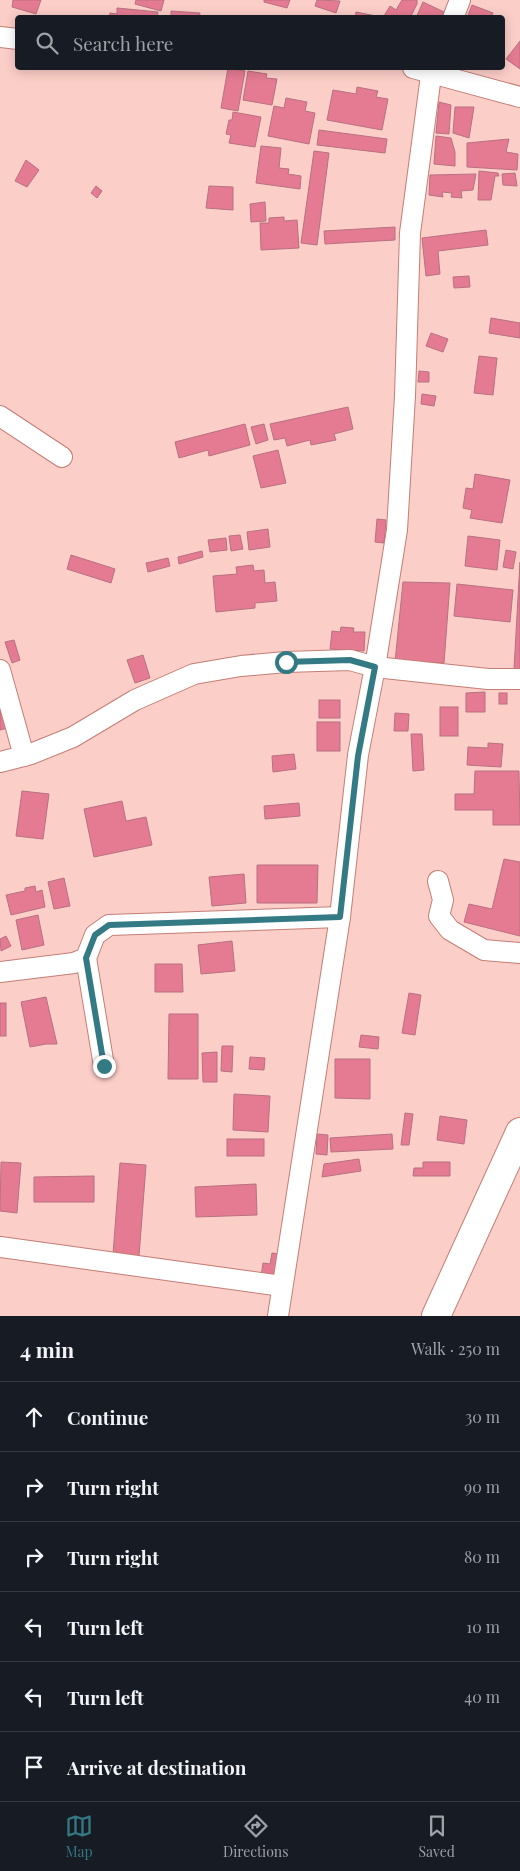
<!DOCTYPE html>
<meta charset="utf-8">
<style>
body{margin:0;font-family:"Playfair Display",serif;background:#20242c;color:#f1f3f6}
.stop{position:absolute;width:15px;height:15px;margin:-11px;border:4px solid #337a84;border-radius:50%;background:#fff}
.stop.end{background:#337a84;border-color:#fff;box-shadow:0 1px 5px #0008}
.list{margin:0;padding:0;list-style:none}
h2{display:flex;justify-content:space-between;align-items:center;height:65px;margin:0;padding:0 20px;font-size:21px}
h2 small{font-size:16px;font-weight:400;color:#9ea1a6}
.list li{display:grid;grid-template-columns:32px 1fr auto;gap:15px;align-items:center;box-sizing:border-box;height:70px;padding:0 20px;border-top:1px solid #363941}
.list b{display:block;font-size:19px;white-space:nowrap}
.list em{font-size:16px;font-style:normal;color:#9ea1a6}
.icon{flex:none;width:28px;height:28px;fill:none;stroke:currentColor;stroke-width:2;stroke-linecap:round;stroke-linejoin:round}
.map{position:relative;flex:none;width:520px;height:1316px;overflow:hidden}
.search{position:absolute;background:#171b24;box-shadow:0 2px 12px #0003;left:15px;right:15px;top:15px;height:55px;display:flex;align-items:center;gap:12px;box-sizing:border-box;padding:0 18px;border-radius:5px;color:#9ea1a6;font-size:19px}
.sheet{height:485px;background:#171b24}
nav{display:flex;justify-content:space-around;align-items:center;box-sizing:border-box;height:70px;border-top:1px solid #363941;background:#171b24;font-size:14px;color:#9ea1a6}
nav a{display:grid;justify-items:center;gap:2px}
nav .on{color:#337a84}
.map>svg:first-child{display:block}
.building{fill:#e57b93;stroke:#b77180}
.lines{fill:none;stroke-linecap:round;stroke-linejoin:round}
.street-casing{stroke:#c47e76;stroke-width:22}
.primary-casing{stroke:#c47e76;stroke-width:30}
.street{stroke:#fff;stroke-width:20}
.primary{stroke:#fff;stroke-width:28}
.route{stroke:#337a84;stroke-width:6}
</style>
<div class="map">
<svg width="520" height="1316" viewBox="0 0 520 1316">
<rect width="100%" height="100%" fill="#fccec8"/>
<g class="building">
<polygon points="13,0 41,0 36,14 12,7"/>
<polygon points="136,0 164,0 161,11 135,4"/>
<polygon points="264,0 290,0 287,8 264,2"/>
<polygon points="317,0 340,1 336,13 315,6"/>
<polygon points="402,0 417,0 417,4 410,18 387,18 384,16 390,6 396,10"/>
<polygon points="423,2 444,12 441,18 416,18"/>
<polygon points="472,5 493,13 491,18 467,18"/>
<polygon points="117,8 158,12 157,18 109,18 110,13 117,14"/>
<polygon points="171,11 200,13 199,18 171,18"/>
<polygon points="356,12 381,17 381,18 355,18"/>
<polygon points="520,41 520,69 506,59"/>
<polygon points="228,68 245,71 238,111 221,108"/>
<polygon points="248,71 267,74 266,78 277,79 272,105 243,100"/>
<polygon points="357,87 378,91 376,97 388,99 382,130 327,120 333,90 356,94"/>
<polygon points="286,98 307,102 305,111 315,113 309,144 268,136 274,106 284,108"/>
<polygon points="439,102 451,105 449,134 436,133"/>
<polygon points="455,107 474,107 469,138 453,133"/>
<polygon points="233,112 261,117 255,147 229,143 231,135 226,134 229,120 232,120"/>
<polygon points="319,130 387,139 385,153 317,145"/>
<polygon points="436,136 451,138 455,152 455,166 434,164"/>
<polygon points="509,139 506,152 518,154 517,170 467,167 467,143"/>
<polygon points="261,146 281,148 279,168 289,169 288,174 301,176 300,189 256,183"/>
<polygon points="314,151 329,153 317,245 301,243"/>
<polygon points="26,160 39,170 27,187 15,181"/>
<polygon points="479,171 498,173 499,176 495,176 491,200 478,200"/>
<polygon points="515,173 517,186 503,185 502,174"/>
<polygon points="476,174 473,190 461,191 462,198 451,197 452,193 442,192 443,197 429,195 430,175"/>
<polygon points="96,186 102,191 97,198 91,193"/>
<polygon points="209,186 233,187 233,210 206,208"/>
<polygon points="265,202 266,221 251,222 250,204"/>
<polygon points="284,217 284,221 297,220 299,248 261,250 260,223 269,223 269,218"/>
<polygon points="395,227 395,240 325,244 324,231"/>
<polygon points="486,230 488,245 438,251 440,274 426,276 422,238"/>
<polygon points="469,276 470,287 454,288 453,277"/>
<polygon points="491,318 520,323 520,338 489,333"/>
<polygon points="431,333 448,339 443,352 426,346"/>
<polygon points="479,356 497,358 493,395 474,393"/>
<polygon points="419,371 429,372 429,382 418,382"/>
<polygon points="422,394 436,396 434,406 421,404"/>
<polygon points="348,407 353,429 334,434 336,440 311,445 310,440 287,446 285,438 274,440 270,424"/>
<polygon points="245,424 250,445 209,456 208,450 179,458 175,442"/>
<polygon points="264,424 268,440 256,444 251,427"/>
<polygon points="278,450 286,483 261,488 253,456"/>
<polygon points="475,474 510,480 502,523 470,518 472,510 463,508 466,488 473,489"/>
<polygon points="377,519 386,520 384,543 375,542"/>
<polygon points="268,529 270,547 249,550 247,532"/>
<polygon points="240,535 243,549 231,551 229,536"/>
<polygon points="468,536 500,540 497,570 465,566"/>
<polygon points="226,538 227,550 210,552 208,540"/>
<polygon points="506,550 516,552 513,569 503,567"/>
<polygon points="202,551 203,557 179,564 178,557"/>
<polygon points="71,555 115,569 111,583 67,569"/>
<polygon points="168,558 170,566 148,572 146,563"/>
<polygon points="520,562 520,669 514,669"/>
<polygon points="253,565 254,571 264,570 265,583 275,582 277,601 255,603 255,608 216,612 213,576 237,574 236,567"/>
<polygon points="403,582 450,583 444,663 395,662"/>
<polygon points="457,584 513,590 510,622 454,616"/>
<polygon points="341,627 354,628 353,632 365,632 364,651 330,649 332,631 340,632"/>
<polygon points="14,640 20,660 12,663 5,642"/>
<polygon points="143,655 150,678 135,683 127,660"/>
<polygon points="485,692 485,712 466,712 466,693"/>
<rect x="499" y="693" width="8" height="11"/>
<rect x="319" y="700" width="21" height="18"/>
<polygon points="0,703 8,728 0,730"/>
<rect x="440" y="707" width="18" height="29"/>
<polygon points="395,713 409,714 408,731 394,731"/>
<rect x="317" y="722" width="23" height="29"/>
<polygon points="411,734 422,734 424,770 413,771"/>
<polygon points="488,743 503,744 501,767 467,765 468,747 488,748"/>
<polygon points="294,754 296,769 273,772 272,756"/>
<polygon points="475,771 519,771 520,825 493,825 493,810 455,810 455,794 474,794"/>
<polygon points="22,791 49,794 43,839 16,836"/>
<polygon points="122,801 126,821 146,817 152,845 94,857 84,809"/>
<polygon points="299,803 300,816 265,819 264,806"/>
<polygon points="504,859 520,862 520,936 464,922 469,904 492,909"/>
<polygon points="257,865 318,865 317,903 257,903"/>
<polygon points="244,874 246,903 212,906 209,877"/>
<polygon points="64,878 70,906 54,909 48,882"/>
<polygon points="35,886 36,892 42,890 45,907 11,915 6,895 25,891 25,888"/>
<polygon points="38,915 44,945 22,950 16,920"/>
<polygon points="6,936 11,946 1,951 0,939"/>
<polygon points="232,941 235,971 201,974 198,945"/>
<polygon points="155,964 182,964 183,992 155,992"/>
<polygon points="409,993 421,995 415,1035 402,1033"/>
<polygon points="46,997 57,1044 46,1044 30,1047 21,1002"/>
<rect x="0" y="1003" width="6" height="33"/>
<polygon points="169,1014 198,1014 198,1079 168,1079"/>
<polygon points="361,1035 379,1037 378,1049 359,1047"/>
<polygon points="222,1046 233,1046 232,1072 221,1071"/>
<polygon points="217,1052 217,1082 203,1082 202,1053"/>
<polygon points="250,1057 265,1058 264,1070 249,1069"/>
<polygon points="335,1059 370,1059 370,1099 335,1098"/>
<polygon points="234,1094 270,1096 268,1132 233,1130"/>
<polygon points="405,1113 413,1114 409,1145 401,1145"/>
<polygon points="440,1116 467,1120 464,1144 437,1140"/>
<polygon points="317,1134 328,1135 327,1155 316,1154"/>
<polygon points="392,1134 393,1149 331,1152 330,1138"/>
<rect x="227" y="1139" width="37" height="17"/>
<polygon points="359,1159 361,1171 322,1177 324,1164"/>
<polygon points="1,1162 21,1163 17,1213 0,1211"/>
<polygon points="423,1162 450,1162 450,1176 413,1176 414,1168 423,1168"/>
<polygon points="120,1163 146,1165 139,1256 113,1254"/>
<polygon points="94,1176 94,1202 34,1202 34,1177"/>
<polygon points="256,1184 257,1215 196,1217 195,1187"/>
<polygon points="272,1253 279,1254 276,1279 261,1277 263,1263 270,1264"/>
</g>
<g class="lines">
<defs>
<g id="street">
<polyline points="453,18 460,0"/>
<polyline points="0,37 18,39"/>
<polyline points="413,68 520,97"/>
<polyline points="0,416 62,457"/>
<polyline points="0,670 24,756"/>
<polyline points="0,762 31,754 73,737 135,700 194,674 241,666 286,662 350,660 375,667 488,679 520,679"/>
<polyline points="438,881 443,900 439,916 450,930 484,950 520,953"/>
<polyline points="86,958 104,1066"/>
<polyline points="0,972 74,963 86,958 95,935 109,925 340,917"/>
<polyline points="0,1247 282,1286"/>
<polyline points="278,1316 340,917 358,755 375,667 397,530 405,396 410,233 432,68"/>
</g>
<polyline id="primary" points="436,1316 520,1132"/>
</defs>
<use href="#street" class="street-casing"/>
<use href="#primary" class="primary-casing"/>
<use href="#street" class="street"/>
<use href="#primary" class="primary"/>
</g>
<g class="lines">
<polyline class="route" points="104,1066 86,958 95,935 109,925 340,917 358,756 375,667 350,660 286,662"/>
</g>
</svg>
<div class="stop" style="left:286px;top:662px"></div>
<div class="stop end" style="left:104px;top:1066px"></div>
<div class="search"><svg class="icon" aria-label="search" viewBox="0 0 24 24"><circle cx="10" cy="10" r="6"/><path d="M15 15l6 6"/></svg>Search here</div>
</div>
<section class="sheet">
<h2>4 min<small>Walk · 250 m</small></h2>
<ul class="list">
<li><svg class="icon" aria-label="ahead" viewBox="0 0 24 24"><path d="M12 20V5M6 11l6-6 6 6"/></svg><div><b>Continue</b></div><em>30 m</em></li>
<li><svg class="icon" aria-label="right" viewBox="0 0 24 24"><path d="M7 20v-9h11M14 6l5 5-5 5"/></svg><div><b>Turn right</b></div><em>90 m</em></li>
<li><svg class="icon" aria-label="right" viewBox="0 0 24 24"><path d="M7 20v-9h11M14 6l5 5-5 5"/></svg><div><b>Turn right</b></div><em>80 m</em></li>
<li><svg class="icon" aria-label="left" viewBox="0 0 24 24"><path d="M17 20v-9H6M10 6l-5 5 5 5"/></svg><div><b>Turn left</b></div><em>10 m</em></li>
<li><svg class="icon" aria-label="left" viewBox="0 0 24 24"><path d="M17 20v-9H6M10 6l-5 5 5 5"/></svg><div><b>Turn left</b></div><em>40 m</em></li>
<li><svg class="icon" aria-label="arrive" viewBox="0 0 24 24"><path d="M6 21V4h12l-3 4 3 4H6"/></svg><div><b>Arrive at destination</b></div></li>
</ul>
</section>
<nav>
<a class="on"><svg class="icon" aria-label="map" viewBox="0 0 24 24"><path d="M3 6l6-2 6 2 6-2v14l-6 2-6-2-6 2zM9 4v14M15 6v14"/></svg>Map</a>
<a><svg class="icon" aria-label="directions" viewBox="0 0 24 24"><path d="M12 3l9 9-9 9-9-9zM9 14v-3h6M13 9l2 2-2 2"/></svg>Directions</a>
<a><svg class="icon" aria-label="saved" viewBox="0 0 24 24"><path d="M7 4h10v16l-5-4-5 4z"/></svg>Saved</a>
</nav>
